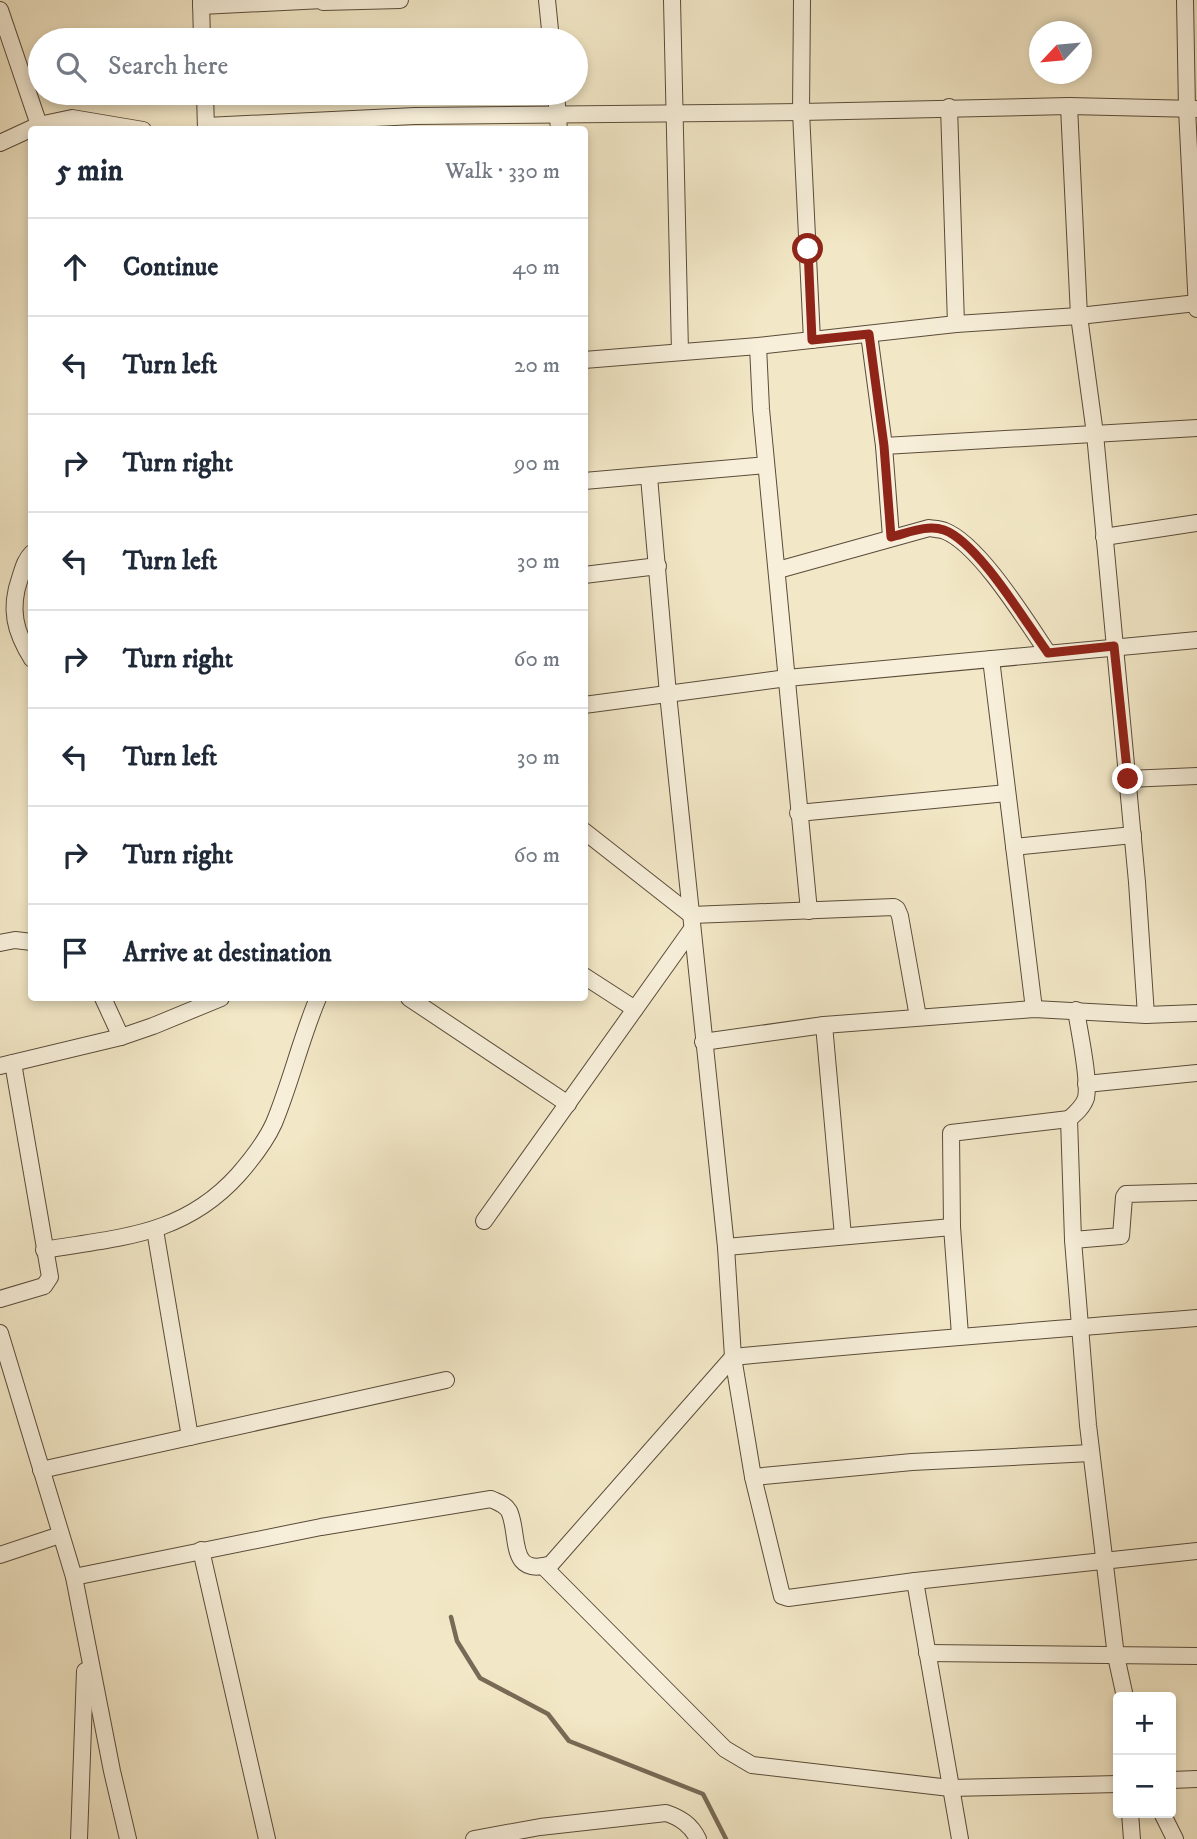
<!DOCTYPE html>
<meta charset="utf-8">
<style>
body{margin:0;font-family:"IM FELL DW Pica",serif;background:#f2f2f3;color:#1f2937}
.controls{position:absolute;right:21px;bottom:21px;display:grid;overflow:hidden;border-radius:7px;box-shadow:0 4px 10px #0003}
.controls button{width:63px;height:63px;display:grid;place-items:center;padding:0;border:0;border-bottom:2px solid #e0e1e3;background:#fff;color:#1f2937;font:35px sans-serif}
.compass{position:absolute;left:1029px;top:21px;width:63px;height:63px;border-radius:50%;background:#fff;box-shadow:0 4px 10px #0003;rotate:244deg}
.stop{position:absolute;width:21px;height:21px;margin:-16px;border:5px solid #8f2418;border-radius:50%;background:#fff}
.stop.end{background:#8f2418;border-color:#fff;box-shadow:0 2px 7px #0008}
.list{margin:0;padding:0;list-style:none}
h2{display:flex;justify-content:space-between;align-items:center;height:91px;margin:0;padding:0 28px;font-size:30px}
h2 small{font-size:23px;font-weight:400;color:#747a83}
.list li{display:grid;grid-template-columns:46px 1fr auto;gap:21px;align-items:center;box-sizing:border-box;height:98px;padding:0 28px;border-top:2px solid #e0e1e3}
.list b{display:block;font-size:26px;white-space:nowrap}
.list em{font-size:23px;font-style:normal;color:#747a83}
.icon{flex:none;width:38px;height:38px;fill:none;stroke:currentColor;stroke-width:2;stroke-linecap:round;stroke-linejoin:round}
.map{position:relative;flex:none;width:1197px;height:1839px;overflow:hidden}
.search{position:absolute;background:#fff;box-shadow:0 4px 10px #0003;left:28px;top:28px;width:560px;height:77px;display:flex;align-items:center;gap:18px;box-sizing:border-box;padding:0 24px;border-radius:38px;color:#747a83;font-size:26px}
.panel{position:absolute;background:#fff;box-shadow:0 4px 10px #0003;left:28px;top:126px;width:560px;height:875px;border-radius:7px}
.map>svg:first-child{display:block}
.lines{fill:none;stroke-linecap:round;stroke-linejoin:round}
.stream{stroke:#786a56;stroke-width:4.5}
.street-casing{stroke:#5a4c3a;stroke-width:18}
.street{stroke:#f7efda;stroke-width:16}
.route{stroke:#8f2418;stroke-width:9}
</style>
<div class="map">
<svg width="1197" height="1839" viewBox="0 0 1197 1839">
<rect width="100%" height="100%" fill="#f2e7c6"/>
<filter id="stains"><feTurbulence type="fractalNoise" baseFrequency=".00286" numOctaves="4"/><feColorMatrix values="0 0 0 0 .2 0 0 0 0 .09 0 0 0 0 .02 0 0 0 .5 -.17"/></filter>
<radialGradient id="worn" r=".72"><stop offset=".6" stop-color="#630" stop-opacity="0"/><stop offset="1" stop-color="#630" stop-opacity=".3"/></radialGradient>
<g class="lines">
<polyline class="stream" points="451,1617 457,1641 480,1678 548,1714 569,1741 703,1794 726,1839"/>
<defs>
<g id="street">
<polyline points="201,0 202,40"/>
<polyline points="547,0 551,40"/>
<polyline points="672,0 680,352"/>
<polyline points="802,0 801,112 812,340"/>
<polyline points="1185,0 1187,109 1197,309"/>
<polyline points="323,2 400,0"/>
<polyline points="201,6 323,0"/>
<polyline points="0,10 39,125"/>
<polyline points="205,93 206,130"/>
<polyline points="556,93 559,130"/>
<polyline points="1069,106 1079,316 1095,434 1137,882 1146,1015"/>
<polyline points="949,107 956,324"/>
<polyline points="206,126 415,116 801,112 1069,106 1197,109"/>
<polyline points="0,143 39,125 72,118 143,130"/>
<polyline points="869,334 884,446 891,537"/>
<polyline points="758,346 761,409 809,911"/>
<polyline points="584,360 758,346 956,324 1079,316 1197,303"/>
<polyline points="884,446 1197,428"/>
<polyline points="649,477 668,694 726,1247 733,1357 753,1477 782,1596 788,1598 915,1581 960,1839"/>
<polyline points="584,481 766,465"/>
<polyline points="1104,537 1197,523"/>
<path d="M32,553C25,560 23,569 20,578C9,609 15,632 32,659"/>
<path d="M778,570L929,528C934,529 940,529 945,531C980,545 1026,621 1048,653"/>
<polyline points="584,575 658,566"/>
<polyline points="991,659 1034,1009"/>
<polyline points="584,705 787,678 1197,640"/>
<polyline points="1128,779 1197,776"/>
<polyline points="798,813 1007,793"/>
<polyline points="584,831 691,915 894,907 897,909 900,916 918,1017"/>
<polyline points="1014,847 1133,835"/>
<polyline points="0,943 15,940 32,942"/>
<polyline points="584,976 635,1009"/>
<polyline points="103,998 121,1037"/>
<polyline points="409,998 568,1104"/>
<path d="M1076,1010C1079,1031 1090,1079 1086,1098C1083,1107 1076,1113 1069,1119L1073,1240L1088,1425L1116,1656L1125,1697"/>
<polyline points="824,1025 843,1236"/>
<polyline points="703,1042 824,1025 1034,1009 1146,1015 1197,1013"/>
<polyline points="0,1066 121,1037 153,1026 221,998"/>
<polyline points="1086,1084 1197,1073"/>
<polyline points="484,1221 692,929"/>
<polyline points="155,1230 190,1437"/>
<polyline points="1073,1240 1121,1236 1124,1197 1126,1194 1197,1192"/>
<polyline points="726,1247 952,1227"/>
<path d="M44,1250C120,1237 183,1236 238,1175C252,1159 265,1143 274,1123C291,1082 301,1038 318,998"/>
<polyline points="0,1299 44,1286 50,1277 13,1063"/>
<polyline points="0,1333 74,1577 112,1771 128,1839"/>
<polyline points="960,1335 952,1227 951,1133 1069,1119"/>
<polyline points="41,1470 446,1380"/>
<polyline points="753,1477 912,1462 1091,1453"/>
<polyline points="201,1550 267,1839"/>
<polyline points="0,1555 60,1535"/>
<polyline points="543,1566 725,1749 752,1765 950,1788 1118,1784"/>
<path d="M74,1577L321,1527L491,1499C497,1502 505,1504 509,1511C520,1534 507,1578 551,1564L733,1357C887,1342 1042,1330 1197,1318"/>
<polyline points="915,1581 1197,1551"/>
<polyline points="927,1653 1197,1656"/>
<polyline points="1171,1780 1197,1779"/>
<polyline points="1130,1813 1132,1839"/>
<polyline points="1162,1813 1175,1839"/>
<polyline points="79,1839 85,1671"/>
<path d="M474,1839L540,1827L666,1813C681,1818 691,1825 698,1839"/>
</g>
</defs>
<use href="#street" class="street-casing"/>
<use href="#street" class="street"/>
</g>
<g class="lines">
<path class="route" d="M808,249L812,340L869,334L884,446L891,537C908,533 927,524 944,530C978,542 1026,623 1048,653L1114,646L1128,779"/>
</g>
<rect width="100%" height="100%" filter="url(#stains)"/>
<rect width="100%" height="100%" fill="url(#worn)"/>
</svg>
<div class="controls">
<button>+</button>
<button>−</button>
</div>
<svg class="compass" viewBox="-18 -18 36 36"><path d="M0-13l5 13h-10z" fill="#e53935"/><path d="M0 13l5-13h-10z" fill="#747a83"/></svg>
<div class="stop" style="left:808px;top:249px"></div>
<div class="stop end" style="left:1128px;top:779px"></div>
<div class="search"><svg class="icon" aria-label="search" viewBox="0 0 24 24"><circle cx="10" cy="10" r="6"/><path d="M15 15l6 6"/></svg>Search here</div>
<section class="panel">
<h2>5 min<small>Walk · 330 m</small></h2>
<ul class="list">
<li><svg class="icon" aria-label="ahead" viewBox="0 0 24 24"><path d="M12 20V5M6 11l6-6 6 6"/></svg><div><b>Continue</b></div><em>40 m</em></li>
<li><svg class="icon" aria-label="left" viewBox="0 0 24 24"><path d="M17 20v-9H6M10 6l-5 5 5 5"/></svg><div><b>Turn left</b></div><em>20 m</em></li>
<li><svg class="icon" aria-label="right" viewBox="0 0 24 24"><path d="M7 20v-9h11M14 6l5 5-5 5"/></svg><div><b>Turn right</b></div><em>90 m</em></li>
<li><svg class="icon" aria-label="left" viewBox="0 0 24 24"><path d="M17 20v-9H6M10 6l-5 5 5 5"/></svg><div><b>Turn left</b></div><em>30 m</em></li>
<li><svg class="icon" aria-label="right" viewBox="0 0 24 24"><path d="M7 20v-9h11M14 6l5 5-5 5"/></svg><div><b>Turn right</b></div><em>60 m</em></li>
<li><svg class="icon" aria-label="left" viewBox="0 0 24 24"><path d="M17 20v-9H6M10 6l-5 5 5 5"/></svg><div><b>Turn left</b></div><em>30 m</em></li>
<li><svg class="icon" aria-label="right" viewBox="0 0 24 24"><path d="M7 20v-9h11M14 6l5 5-5 5"/></svg><div><b>Turn right</b></div><em>60 m</em></li>
<li><svg class="icon" aria-label="arrive" viewBox="0 0 24 24"><path d="M6 21V4h12l-3 4 3 4H6"/></svg><div><b>Arrive at destination</b></div></li>
</ul>
</section>
</div>
